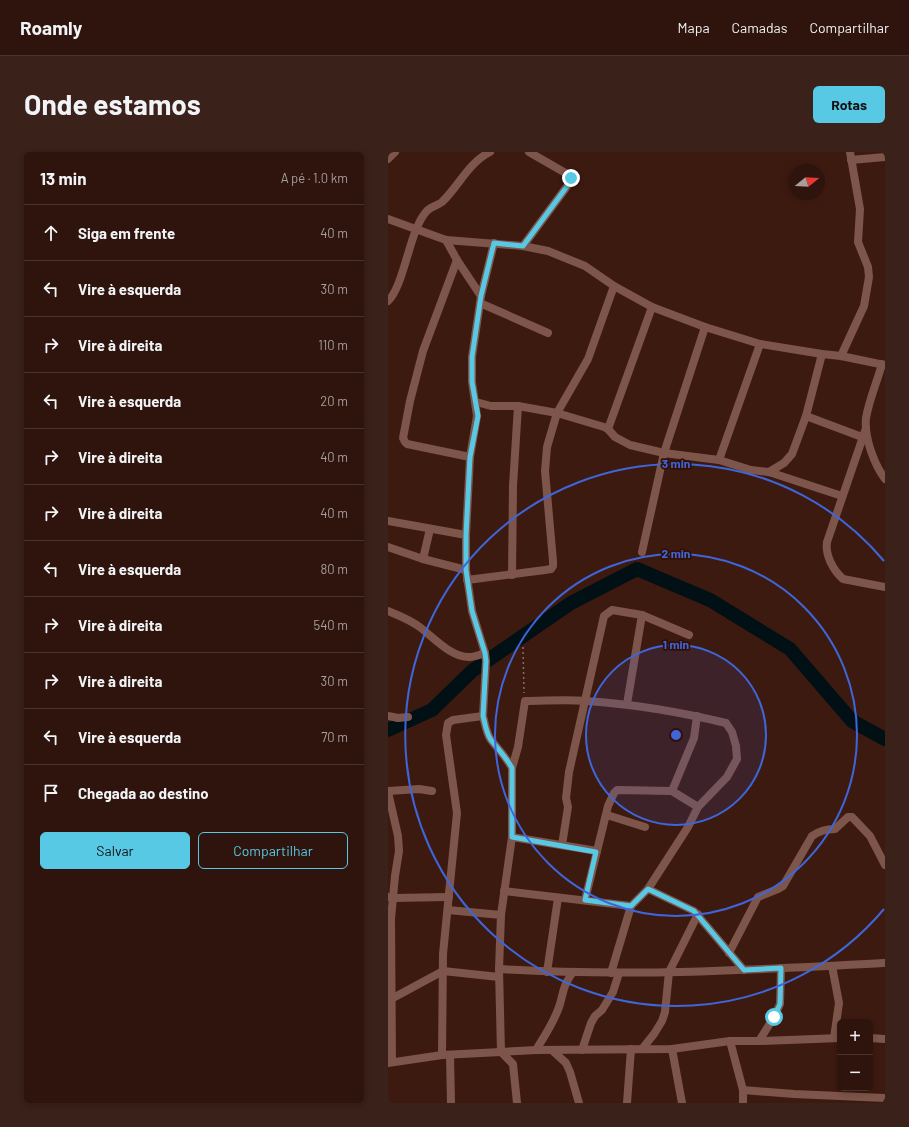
<!DOCTYPE html>
<html lang="pt">
<meta charset="utf-8">
<style>
body{margin:0;font-family:Barlow,sans-serif;background:#3a211a;color:#f1f3f6}
.controls{position:absolute;right:12px;bottom:12px;display:grid;overflow:hidden;border-radius:6px;box-shadow:0 2px 6px #0003}
.controls button{width:36px;height:36px;display:grid;place-items:center;padding:0;border:0;border-bottom:1px solid #49332d;background:#2e140c;color:#f1f3f6;font:20px sans-serif}
.compass{position:absolute;left:401px;top:12px;width:36px;height:36px;border-radius:50%;background:#2e140c;box-shadow:0 2px 6px #0003;rotate:72deg}
.stop{position:absolute;width:12px;height:12px;margin:-9px;border:3px solid #58c9e4;border-radius:50%;background:#fff}
.stop.end{background:#58c9e4;border-color:#fff;box-shadow:0 1px 4px #0008}
.list{margin:0;padding:0;list-style:none}
h2{display:flex;justify-content:space-between;align-items:center;height:52px;margin:0;padding:0 16px;font-size:17px}
h2 small{font-size:13px;font-weight:400;color:#a79e9d}
.list li{display:grid;grid-template-columns:26px 1fr auto;gap:12px;align-items:center;box-sizing:border-box;height:56px;padding:0 16px;border-top:1px solid #49332d}
.list b{display:block;font-size:15px;white-space:nowrap}
.list em{font-size:13px;font-style:normal;color:#a79e9d}
.actions{display:flex;gap:8px;padding:12px 16px}
.actions a{flex:1;padding:9px 0;border:1px solid #58c9e4;border-radius:6px;text-align:center;font-size:14px;color:#58c9e4}
.actions .main{background:#58c9e4;color:#111}
.icon{flex:none;width:22px;height:22px;fill:none;stroke:currentColor;stroke-width:2;stroke-linecap:round;stroke-linejoin:round}
.map{position:relative;flex:none;width:497px;height:951px;overflow:hidden;border-radius:6px}
header{display:flex;align-items:center;gap:24px;box-sizing:border-box;height:56px;padding:0 20px;background:#2e140c;border-bottom:1px solid #49332d}
header strong{font-size:19px}
nav{display:flex;gap:22px;margin-inline-start:auto;font-size:14px}
.intro{display:flex;align-items:center;justify-content:space-between;box-sizing:border-box;height:96px;padding:0 24px}
h1{margin:0;font-size:28px}
.button{padding:10px 18px;border-radius:6px;background:#58c9e4;color:#111;font-size:14px;font-weight:700}
main{display:flex;gap:24px;padding:0 24px}
aside{flex:1;background:#2e140c;border-radius:6px;box-shadow:0 2px 6px #0003}
.map>svg:first-child{display:block}
.lines{fill:none;stroke-linecap:round;stroke-linejoin:round}
.river{stroke:#001015;stroke-width:14}
.path{stroke:#896e66;stroke-width:1.5;stroke-dasharray:2 3;stroke-linecap:butt}
.minor{stroke:#7e554a;stroke-width:8}
.route{stroke:#58c9e4;stroke-width:5}
.ring{fill:none;stroke:#3e66da;stroke-width:2}
.centre{fill:#3e66da;stroke:#321007;stroke-width:2}
.ring-label{font-size:12px;text-anchor:middle;font-weight:bold;fill:#3e66da;stroke:#321007;stroke-width:3.5;stroke-linejoin:round;paint-order:stroke}
</style>
<header>
<strong>Roamly</strong>
<nav><a>Mapa</a><a>Camadas</a><a>Compartilhar</a></nav>
</header>
<div class="intro"><h1>Onde estamos</h1><a class="button">Rotas</a></div>
<main>
<aside>
<h2>13 min<small>A pé · 1.0 km</small></h2>
<ul class="list">
<li><svg class="icon" aria-label="ahead" viewBox="0 0 24 24"><path d="M12 20V5M6 11l6-6 6 6"/></svg><div><b>Siga em frente</b></div><em>40 m</em></li>
<li><svg class="icon" aria-label="left" viewBox="0 0 24 24"><path d="M17 20v-9H6M10 6l-5 5 5 5"/></svg><div><b>Vire à esquerda</b></div><em>30 m</em></li>
<li><svg class="icon" aria-label="right" viewBox="0 0 24 24"><path d="M7 20v-9h11M14 6l5 5-5 5"/></svg><div><b>Vire à direita</b></div><em>110 m</em></li>
<li><svg class="icon" aria-label="left" viewBox="0 0 24 24"><path d="M17 20v-9H6M10 6l-5 5 5 5"/></svg><div><b>Vire à esquerda</b></div><em>20 m</em></li>
<li><svg class="icon" aria-label="right" viewBox="0 0 24 24"><path d="M7 20v-9h11M14 6l5 5-5 5"/></svg><div><b>Vire à direita</b></div><em>40 m</em></li>
<li><svg class="icon" aria-label="right" viewBox="0 0 24 24"><path d="M7 20v-9h11M14 6l5 5-5 5"/></svg><div><b>Vire à direita</b></div><em>40 m</em></li>
<li><svg class="icon" aria-label="left" viewBox="0 0 24 24"><path d="M17 20v-9H6M10 6l-5 5 5 5"/></svg><div><b>Vire à esquerda</b></div><em>80 m</em></li>
<li><svg class="icon" aria-label="right" viewBox="0 0 24 24"><path d="M7 20v-9h11M14 6l5 5-5 5"/></svg><div><b>Vire à direita</b></div><em>540 m</em></li>
<li><svg class="icon" aria-label="right" viewBox="0 0 24 24"><path d="M7 20v-9h11M14 6l5 5-5 5"/></svg><div><b>Vire à direita</b></div><em>30 m</em></li>
<li><svg class="icon" aria-label="left" viewBox="0 0 24 24"><path d="M17 20v-9H6M10 6l-5 5 5 5"/></svg><div><b>Vire à esquerda</b></div><em>70 m</em></li>
<li><svg class="icon" aria-label="arrive" viewBox="0 0 24 24"><path d="M6 21V4h12l-3 4 3 4H6"/></svg><div><b>Chegada ao destino</b></div></li>
</ul>
<div class="actions"><a class="main">Salvar</a><a>Compartilhar</a></div>
</aside>
<div class="map">
<svg width="497" height="951" viewBox="0 0 497 951">
<rect width="100%" height="100%" fill="#3d1a10"/>
<g class="lines">
<polyline class="river" points="0,578 44,558 84,519 183,451 249,417 322,448 402,497 464,569 497,587"/>
<polyline class="path" points="135,495 136,541"/>
<g class="minor">
<polyline points="0,7 7,0"/>
<polyline points="463,8 497,5"/>
<polyline points="0,67 58,88 135,94 160,99 197,114 226,134 264,155 317,175 372,192 434,202 453,204 497,213"/>
<polyline points="58,88 69,108 93,144"/>
<path d="M106,91L93,144L84,205V230L89,264L82,305L78,383V418L84,459L97,501L98,509L95,564C97,571 98,581 103,588C111,598 118,605 124,616V685L113,763L111,817L113,900L125,912L129,951"/>
<polyline points="135,94 183,29 183,26 181,23 141,0"/>
<polyline points="69,108 35,199 22,249 15,286 17,290 19,292 82,305"/>
<path d="M0,149C13,137 20,96 28,78C30,73 34,64 38,60C42,55 49,54 54,50C71,34 80,11 102,0"/>
<polyline points="92,151 160,181"/>
<polyline points="453,204 476,154 481,125 480,115 470,90 472,57 462,0"/>
<path d="M494,212C489,230 481,248 478,266C476,285 486,312 497,327"/>
<polyline points="88,250 103,254 130,254 169,261 216,275 220,277 227,285 242,293 276,301 331,308 363,318 381,320 454,344"/>
<polyline points="418,264 474,285"/>
<path d="M478,276L439,390C437,403 445,418 455,427L497,435"/>
<polyline points="220,277 264,155"/>
<polyline points="331,308 372,192"/>
<polyline points="381,320 396,311 404,302 418,264 434,202"/>
<polyline points="0,369 78,383"/>
<polyline points="0,395 35,407 78,418"/>
<polyline points="254,400 276,301 317,175"/>
<polyline points="35,407 42,377"/>
<polyline points="124,423 125,334 130,254"/>
<polyline points="79,428 157,418 163,417 165,414 165,409 157,319 159,295 169,261 200,207 226,134"/>
<path d="M0,459C12,464 23,468 33,476C46,486 64,506 82,505C87,505 93,502 97,501"/>
<polyline points="239,552 254,463"/>
<polyline points="0,564 10,566 20,565"/>
<path d="M124,616L130,595L137,549C157,549 178,547 198,549C245,552 292,560 338,571L344,580L348,594L349,607L339,625L310,655L300,675L260,737L243,754L223,821"/>
<polyline points="0,639 31,637 44,639"/>
<polyline points="284,639 306,586 309,564"/>
<polyline points="0,640 10,684 11,699 7,724 3,767 4,910"/>
<polyline points="219,663 257,675"/>
<polyline points="124,685 209,699"/>
<polyline points="174,693 180,655 178,646 181,620 216,464 224,458 254,463 301,483"/>
<polyline points="260,737 306,759 356,818"/>
<polyline points="116,739 243,754"/>
<polyline points="0,745 6,746 61,745"/>
<polyline points="197,748 220,654 226,641 229,638 284,639 310,655"/>
<polyline points="60,758 113,763"/>
<path d="M341,801L370,745L390,737L395,734L424,684C431,679 438,677 447,677L460,665H464L482,684L497,713"/>
<polyline points="444,814 451,851 446,886"/>
<path d="M111,817C240,825 368,818 497,811"/>
<polyline points="159,820 170,746"/>
<polyline points="5,846 55,819 111,825"/>
<polyline points="482,886 497,887"/>
<polyline points="342,889 355,938 355,951"/>
<polyline points="371,889 452,886"/>
<polyline points="254,897 266,882 274,869 277,860 281,820 310,762"/>
<polyline points="284,897 294,951"/>
<path d="M148,898C157,883 167,869 172,852C176,838 175,834 185,820"/>
<polyline points="194,898 203,871 207,864 214,858 225,840 231,821"/>
<polyline points="165,899 178,911 182,920 191,951"/>
<polyline points="54,903 55,802 69,661 58,583 60,571 65,568 95,564"/>
<polyline points="62,903 63,951"/>
<polyline points="0,911 54,903 113,900 148,898 284,897 342,889 371,889 386,865 392,852 393,816"/>
<polyline points="355,938 406,942 497,946"/>
<polyline points="239,951 243,897"/>
</g>
</g>
<g class="lines">
<path class="route" d="M183,26V29L135,94L106,91L93,144L84,205V230L90,264L82,305L78,383V418L84,459L97,501L98,509L95,564C97,571 98,581 103,588C111,598 118,605 124,616V685L208,700L197,748L243,754L260,737L306,759L356,818L393,816L392,852L386,865"/>
</g>
<circle cx="288" cy="583" r="90" fill="#3e66da" fill-opacity=".12"/>
<g class="ring">
<circle cx="288" cy="583" r="90"/>
<circle cx="288" cy="583" r="181"/>
<path d="M496 757A271 271 0 1 1 496 409"/>
</g>
<circle cx="288" cy="583" r="6" class="centre"/>
<g class="ring-label">
<text x="288" y="316">3 min</text>
<text x="288" y="406">2 min</text>
<text x="288" y="497">1 min</text>
</g>
</svg>
<div class="controls">
<button>+</button>
<button>−</button>
</div>
<svg class="compass" viewBox="-18 -18 36 36"><path d="M0-13l5 13h-10z" fill="#e53935"/><path d="M0 13l5-13h-10z" fill="#a79e9d"/></svg>
<div class="stop" style="left:386px;top:865px"></div>
<div class="stop end" style="left:183px;top:26px"></div>
</div>
</main>
